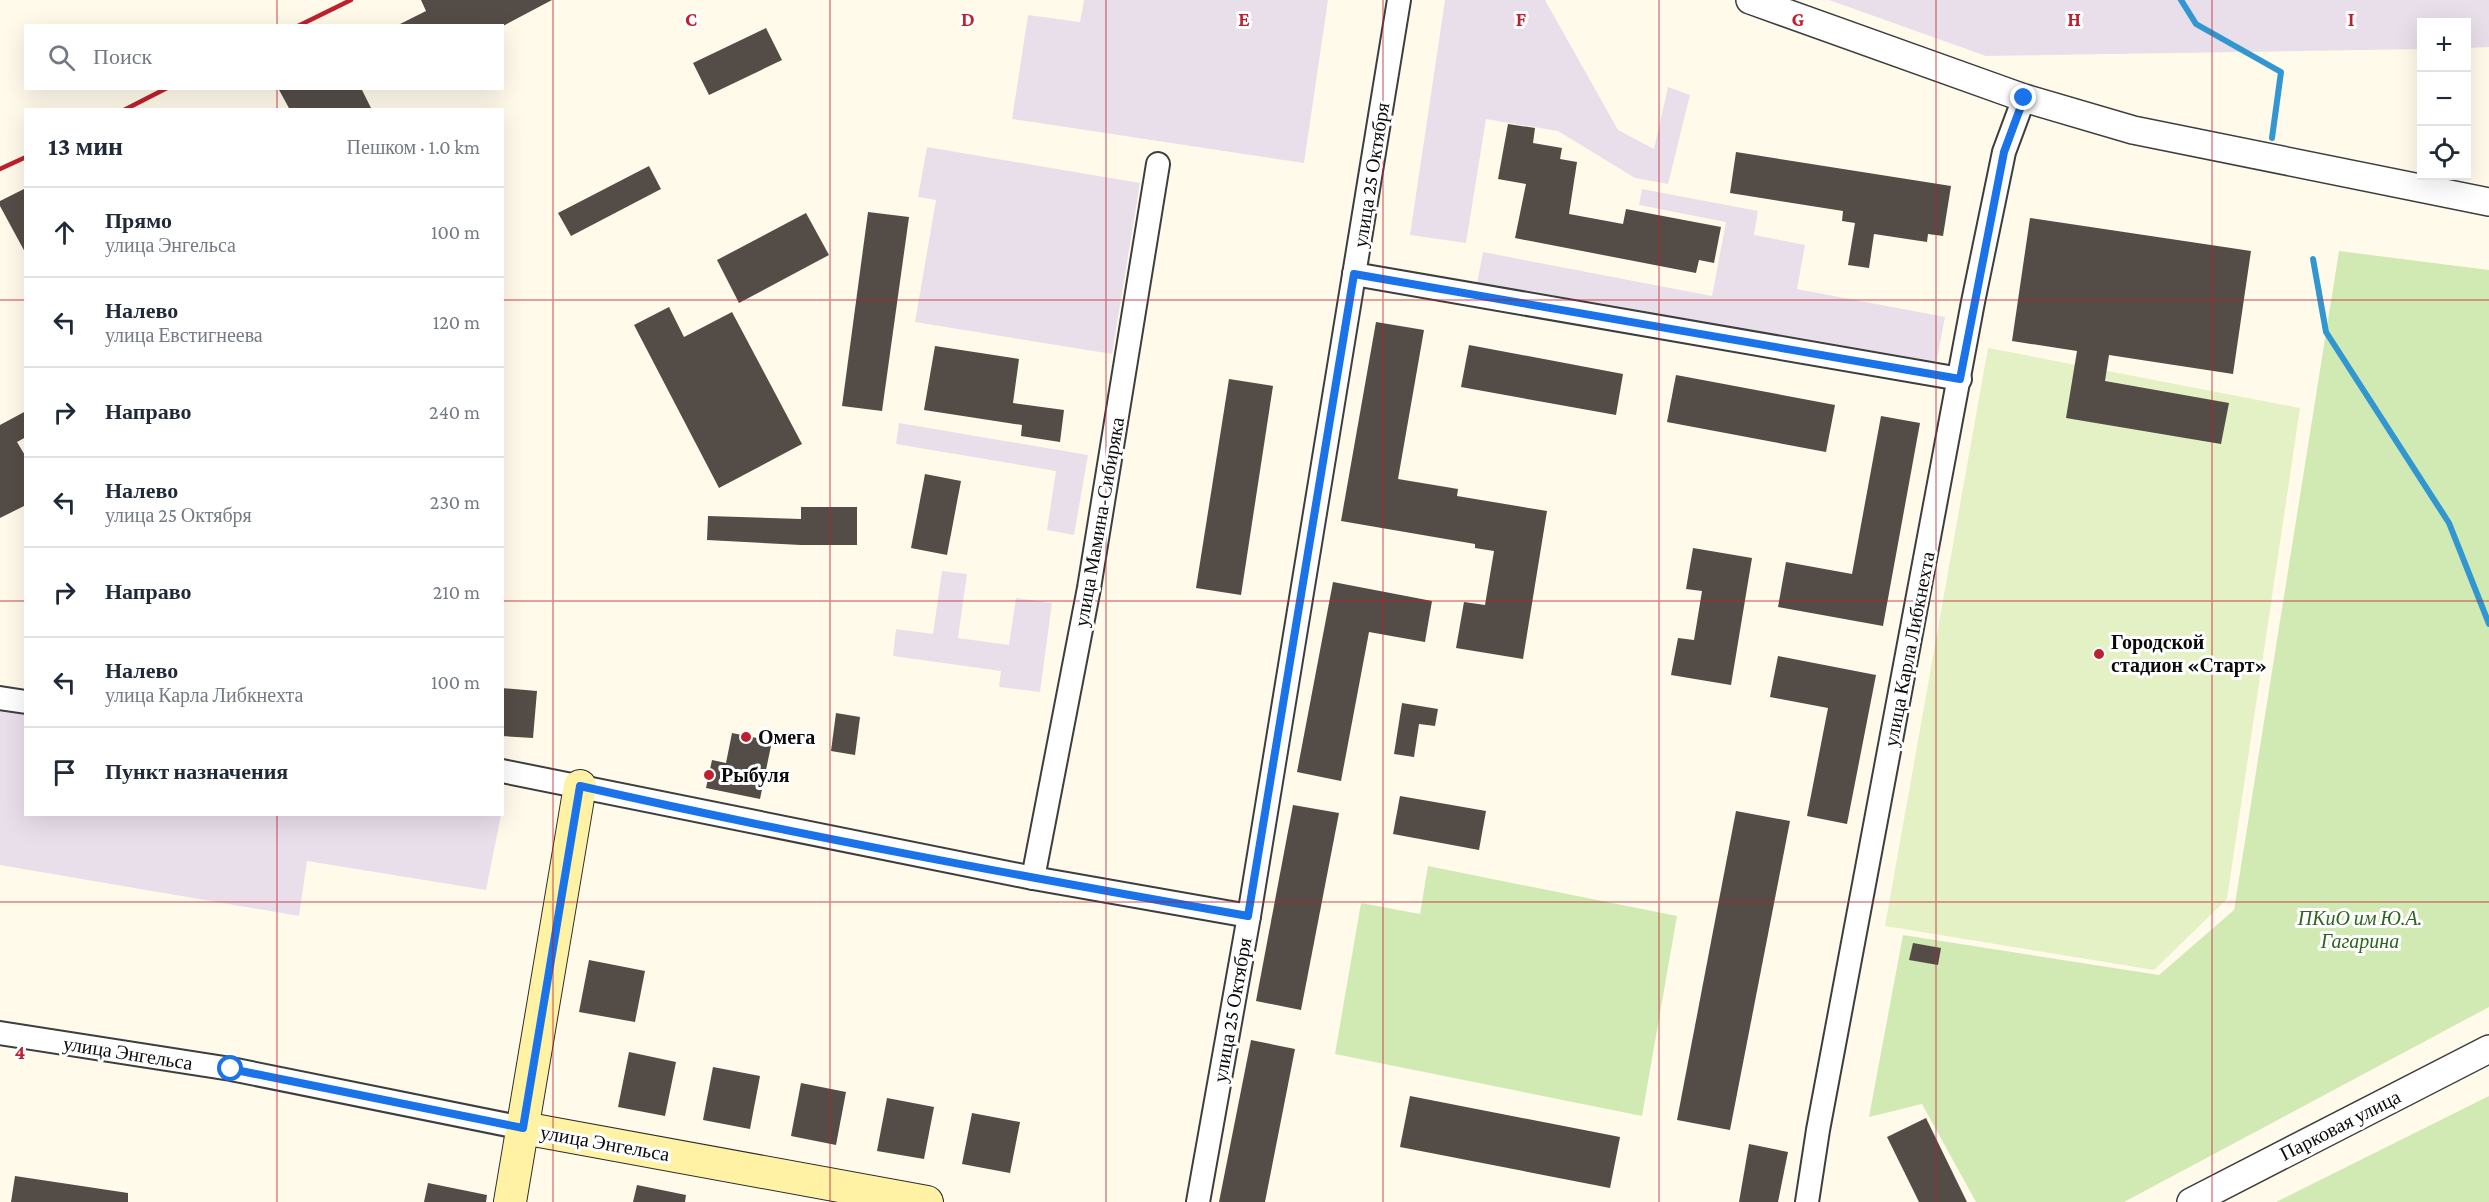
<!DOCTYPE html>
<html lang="ru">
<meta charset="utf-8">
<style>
body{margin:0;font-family:"Crimson Pro",serif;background:#f6f6f7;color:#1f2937}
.controls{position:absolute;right:18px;top:18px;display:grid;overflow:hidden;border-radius:0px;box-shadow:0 6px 24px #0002}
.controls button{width:54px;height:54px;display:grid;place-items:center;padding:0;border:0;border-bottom:2px solid #e0e1e3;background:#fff;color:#1f2937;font:30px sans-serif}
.stop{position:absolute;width:18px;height:18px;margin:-14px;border:4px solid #1a73e8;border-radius:50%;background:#fff}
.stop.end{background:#1a73e8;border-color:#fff;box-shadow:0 2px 6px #0008}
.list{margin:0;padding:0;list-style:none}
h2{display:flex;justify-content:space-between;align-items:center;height:78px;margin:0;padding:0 24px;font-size:26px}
h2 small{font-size:20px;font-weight:400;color:#747a83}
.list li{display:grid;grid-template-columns:39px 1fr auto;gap:18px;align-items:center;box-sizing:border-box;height:90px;padding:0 24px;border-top:2px solid #e0e1e3}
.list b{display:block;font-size:22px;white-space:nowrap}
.list p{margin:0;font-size:20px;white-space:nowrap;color:#747a83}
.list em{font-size:20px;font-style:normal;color:#747a83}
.icon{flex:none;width:33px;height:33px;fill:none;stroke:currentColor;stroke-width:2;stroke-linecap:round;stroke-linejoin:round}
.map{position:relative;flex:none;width:2489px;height:1202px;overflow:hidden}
.search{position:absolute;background:#fff;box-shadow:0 6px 24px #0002;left:24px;top:24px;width:480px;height:66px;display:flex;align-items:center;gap:15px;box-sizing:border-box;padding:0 21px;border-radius:0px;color:#747a83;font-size:22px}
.panel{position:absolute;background:#fff;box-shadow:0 6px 24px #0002;left:24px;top:108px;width:480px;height:708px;border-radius:0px}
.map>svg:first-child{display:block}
.industrial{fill:#e9dfeb}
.green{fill:#d1eab3}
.pitch{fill:#e3f1c5}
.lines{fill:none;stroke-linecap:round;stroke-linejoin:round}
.stream{stroke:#3297d0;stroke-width:6}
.building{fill:#544c47}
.minor-casing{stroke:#3e3e3e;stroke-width:26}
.tertiary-casing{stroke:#3e3e3e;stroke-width:30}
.secondary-casing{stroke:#2d2d2d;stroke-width:34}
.minor{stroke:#fff;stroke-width:22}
.tertiary{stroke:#fff;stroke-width:27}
.secondary{stroke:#fff2a5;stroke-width:32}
.rail{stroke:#be212e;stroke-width:4.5}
.route{stroke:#1a73e8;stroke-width:8}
.grid{fill:none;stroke:#be212e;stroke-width:1.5;stroke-opacity:0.55}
.poi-dot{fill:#be212e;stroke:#fff;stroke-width:2}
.labels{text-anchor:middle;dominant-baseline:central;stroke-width:6;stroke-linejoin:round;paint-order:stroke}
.street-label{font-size:20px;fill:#0b0b0b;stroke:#fff}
.poi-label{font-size:20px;font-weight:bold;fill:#0b0b0b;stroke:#fff;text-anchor:start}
.park-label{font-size:20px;font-style:italic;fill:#2d641b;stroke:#fff}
.grid-label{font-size:20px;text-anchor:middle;font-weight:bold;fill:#be212e;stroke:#fff;stroke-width:6;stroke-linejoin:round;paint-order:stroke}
</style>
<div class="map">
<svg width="2489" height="1202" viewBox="0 0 2489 1202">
<rect width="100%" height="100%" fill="#fffaea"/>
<g class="industrial">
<polygon points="1084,0 1328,0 1304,163 1012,119 1028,15 1080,22"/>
<polygon points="1445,0 1545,0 1618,130 1654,149 1668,87 1690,95 1668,184 1635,178 1558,131 1486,119 1466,243 1410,235"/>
<polygon points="1829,0 2489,0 2489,47 2467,48 2466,22 2422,22 2421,49 1986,56"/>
<polygon points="927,147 1140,183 1112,354 915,322 936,200 918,197"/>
<polygon points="1642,189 1758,211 1754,235 1805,245 1797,289 1945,317 1935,370 1477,283 1483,252 1712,296 1726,222 1639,205"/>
<polygon points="899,423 1088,455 1074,535 1047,530 1056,471 896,444"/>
<polygon points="942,571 967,574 958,638 1009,645 1016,598 1052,603 1040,692 999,687 1001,671 893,656 896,629 933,634"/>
<polygon points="0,709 25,713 26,814 501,815 486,890 307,861 299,916 0,865"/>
</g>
<g class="green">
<polygon points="2339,251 2489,270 2489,1007 2124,1202 1976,1202 1922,1104 1869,1117 1903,935 2159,975 2234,910"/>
<polygon points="1428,866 1677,916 1642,1116 1335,1054 1361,903 1420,914"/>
<polygon points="2489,1096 2489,1202 2276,1202"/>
</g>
<polygon class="pitch" points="1988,348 2300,408 2227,899 2154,970 1885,926"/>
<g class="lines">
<g class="stream">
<polyline points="2181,0 2196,24 2281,72 2272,138"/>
<polyline points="2313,259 2326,332 2449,523 2489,624"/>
</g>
</g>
<g class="building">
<polygon points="421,0 552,0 503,26 396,26 426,11"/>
<polygon points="766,28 782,60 709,95 693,63"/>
<polygon points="278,88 361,88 372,110 290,110"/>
<polygon points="1508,124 1535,128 1533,143 1562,148 1560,159 1577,162 1569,214 1623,224 1626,209 1721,227 1714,263 1699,260 1696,273 1515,238 1526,184 1498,179"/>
<polygon points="1736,152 1951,186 1943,236 1928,234 1927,242 1874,234 1869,268 1848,265 1855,223 1842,221 1843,211 1730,193"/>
<polygon points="649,166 661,189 571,236 558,213"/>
<polygon points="26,188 26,254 0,206 0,201"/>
<polygon points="868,212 909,217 882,411 842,406"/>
<polygon points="806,213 829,255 739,303 717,260"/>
<polygon points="2030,218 2251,251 2233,374 2109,355 2105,381 2229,403 2221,444 2066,418 2077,351 2012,341"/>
<polygon points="669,307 684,337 732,312 802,444 719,488 634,325"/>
<polygon points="1376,322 1424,330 1398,479 1458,489 1457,496 1547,511 1523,659 1456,648 1464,602 1485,605 1494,551 1475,548 1475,544 1341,521"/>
<polygon points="1469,345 1623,374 1616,415 1461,387"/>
<polygon points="935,346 1019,359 1013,403 1064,410 1060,442 1021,436 1022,425 924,410"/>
<polygon points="1676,375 1835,405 1826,452 1667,422"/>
<polygon points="1229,379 1273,386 1241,595 1196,588"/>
<polygon points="26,411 26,437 17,442 26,457 26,505 0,518 0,425"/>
<polygon points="1881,416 1920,423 1883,626 1778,607 1786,562 1852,574"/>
<polygon points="925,474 961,481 947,555 911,548"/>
<polygon points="801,507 857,507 857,545 801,545 707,540 708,516 801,519"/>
<polygon points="1693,548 1752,558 1731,685 1671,675 1678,638 1694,640 1702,591 1686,589"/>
<polygon points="1333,582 1432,601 1425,642 1369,632 1341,781 1297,772"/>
<polygon points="1778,656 1876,675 1847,824 1807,816 1828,708 1770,697"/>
<polygon points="502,688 537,691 533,738 502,736"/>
<polygon points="1402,703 1438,709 1435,726 1419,724 1414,757 1394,754"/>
<polygon points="836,713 860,717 855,755 831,751"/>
<polygon points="732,733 772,741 760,799 706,788 712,760 726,763"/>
<polygon points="1400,796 1486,811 1479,850 1393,834"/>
<polygon points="1293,805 1339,813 1301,1010 1256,1001"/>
<polygon points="1736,811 1790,821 1730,1130 1677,1120"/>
<polygon points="1913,943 1941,948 1938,965 1909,960"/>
<polygon points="589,960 645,971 635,1022 579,1012"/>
<polygon points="1251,1040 1295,1049 1265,1202 1219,1202"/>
<polygon points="629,1052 676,1062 665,1116 618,1107"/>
<polygon points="713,1067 760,1076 750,1129 703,1120"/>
<polygon points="801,1083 846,1092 836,1145 791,1136"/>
<polygon points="1410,1096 1620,1137 1610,1188 1400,1147"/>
<polygon points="887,1098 934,1107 924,1159 877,1151"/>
<polygon points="972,1113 1020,1122 1010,1173 962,1164"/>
<polygon points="1926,1118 1967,1202 1919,1202 1887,1137"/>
<polygon points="1749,1144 1788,1152 1778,1202 1739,1202"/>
<polygon points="15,1176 128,1193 128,1202 11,1202"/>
<polygon points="428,1183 487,1195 486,1202 424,1202"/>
<polygon points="637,1185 686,1195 685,1202 633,1202"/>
</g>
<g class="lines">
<defs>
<g id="minor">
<polyline points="1354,274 1960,379"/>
<polyline points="0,698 26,702"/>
<polyline points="502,771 1033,878 1249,916"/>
<polyline points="1033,878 1089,588 1158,164"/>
<polyline points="0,1033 231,1069 523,1128"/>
<polyline points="1198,1202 1249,916 1399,0"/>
<polyline points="1807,1202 1818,1130 1973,302 2004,152 2024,98"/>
</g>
<g id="tertiary">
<polyline points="1750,0 2024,98 2133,130 2489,202"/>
<polyline points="2191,1202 2489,1049"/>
</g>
<g id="secondary">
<polyline points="523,1128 927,1202"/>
<polyline points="510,1202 580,786"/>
</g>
</defs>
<use href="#minor" class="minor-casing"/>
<use href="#tertiary" class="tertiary-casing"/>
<use href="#secondary" class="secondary-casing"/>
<use href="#minor" class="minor"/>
<use href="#tertiary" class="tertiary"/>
<use href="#secondary" class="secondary"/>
<g class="rail">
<polyline points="298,26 351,0"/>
<polyline points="124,110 167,88"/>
<polyline points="0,169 26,157"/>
</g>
</g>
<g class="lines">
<path class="route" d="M231,1069L523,1128L580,786C801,836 1025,877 1248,916L1354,274L1960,379L2004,152L2024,98"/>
</g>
<path class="grid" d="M277,0V26M553,0V1202M830,0V1202M1106,0V1202M1383,0V1202M1659,0V1202M1936,0V1202M2212,0V1202M277,88V110M0,300H26M502,300H2489M0,601H26M502,601H2489M277,814V1202M0,902H2489"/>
<g class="poi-dot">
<circle cx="2099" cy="654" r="6"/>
<circle cx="746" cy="737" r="6"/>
<circle cx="709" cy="775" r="6"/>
</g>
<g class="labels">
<g class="street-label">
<text transform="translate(1371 175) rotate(-81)">улица 25 Октября</text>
<text transform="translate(1099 522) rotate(-80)">улица Мамина-Сибиряка</text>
<text transform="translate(1909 649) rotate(-79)">улица Карла Либкнехта</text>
<text transform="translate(1232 1010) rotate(-80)">улица 25 Октября</text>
<text transform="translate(128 1053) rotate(9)">улица Энгельса</text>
<text transform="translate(2340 1125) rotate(-27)">Парковая улица</text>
<text transform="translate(605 1143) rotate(10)">улица Энгельса</text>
</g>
<g class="poi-label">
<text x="2111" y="642">Городской<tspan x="2111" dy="23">стадион «Старт»</tspan></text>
<text x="758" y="737">Омега</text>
<text x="721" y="775">Рыбуля</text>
</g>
<g class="park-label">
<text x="2360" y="918">ПКиО им Ю.А.<tspan x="2360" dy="23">Гагарина</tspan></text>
</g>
</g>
<g class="grid-label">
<text x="691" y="26">C</text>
<text x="968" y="26">D</text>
<text x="1244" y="26">E</text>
<text x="1521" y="26">F</text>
<text x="1798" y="26">G</text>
<text x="2074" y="26">H</text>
<text x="2351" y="26">I</text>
<text x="20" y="1059">4</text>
</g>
</svg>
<div class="controls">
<button>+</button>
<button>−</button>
<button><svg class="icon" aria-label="locate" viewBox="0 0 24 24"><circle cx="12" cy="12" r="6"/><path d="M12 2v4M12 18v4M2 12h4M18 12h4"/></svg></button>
</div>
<div class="stop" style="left:231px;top:1069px"></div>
<div class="stop end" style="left:2024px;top:98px"></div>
<div class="search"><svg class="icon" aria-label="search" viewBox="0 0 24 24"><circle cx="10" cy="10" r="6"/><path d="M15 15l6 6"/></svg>Поиск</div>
<section class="panel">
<h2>13 мин<small>Пешком · 1.0 km</small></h2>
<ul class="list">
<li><svg class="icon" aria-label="ahead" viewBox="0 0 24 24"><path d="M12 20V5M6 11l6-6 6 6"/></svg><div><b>Прямо</b><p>улица Энгельса</p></div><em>100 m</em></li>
<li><svg class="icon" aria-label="left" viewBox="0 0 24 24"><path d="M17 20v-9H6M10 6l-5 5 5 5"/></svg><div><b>Налево</b><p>улица Евстигнеева</p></div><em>120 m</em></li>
<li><svg class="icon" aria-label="right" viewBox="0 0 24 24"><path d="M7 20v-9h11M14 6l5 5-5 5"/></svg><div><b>Направо</b></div><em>240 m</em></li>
<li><svg class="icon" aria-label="left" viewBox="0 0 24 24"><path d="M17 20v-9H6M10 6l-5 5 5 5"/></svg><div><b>Налево</b><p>улица 25 Октября</p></div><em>230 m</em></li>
<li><svg class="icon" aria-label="right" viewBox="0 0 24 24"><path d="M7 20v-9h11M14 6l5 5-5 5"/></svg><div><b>Направо</b></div><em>210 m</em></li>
<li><svg class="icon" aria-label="left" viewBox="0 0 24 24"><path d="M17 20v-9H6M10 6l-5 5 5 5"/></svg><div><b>Налево</b><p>улица Карла Либкнехта</p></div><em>100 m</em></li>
<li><svg class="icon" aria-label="arrive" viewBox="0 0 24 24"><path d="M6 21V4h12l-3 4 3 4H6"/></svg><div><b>Пункт назначения</b></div></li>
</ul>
</section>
</div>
